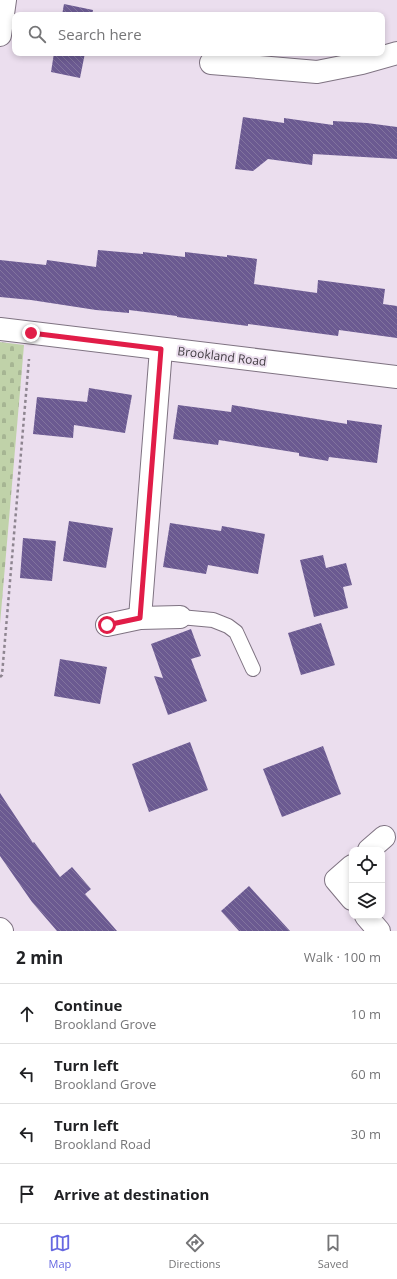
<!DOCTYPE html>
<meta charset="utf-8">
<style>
body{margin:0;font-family:"Open Sans",sans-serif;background:#f2f2f2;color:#202124}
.controls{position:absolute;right:12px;bottom:12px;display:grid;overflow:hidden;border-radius:8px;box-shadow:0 2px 6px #0003}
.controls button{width:36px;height:36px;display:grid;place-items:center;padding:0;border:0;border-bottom:1px solid #e0e0e0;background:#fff;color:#202124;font:20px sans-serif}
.stop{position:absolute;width:12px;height:12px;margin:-9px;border:3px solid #e11d48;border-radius:50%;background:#fff}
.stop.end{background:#e11d48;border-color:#fff;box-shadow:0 1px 4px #0008}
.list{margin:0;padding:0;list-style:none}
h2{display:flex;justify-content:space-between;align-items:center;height:52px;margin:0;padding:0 16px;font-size:17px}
h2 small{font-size:13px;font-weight:400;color:#757577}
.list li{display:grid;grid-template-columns:26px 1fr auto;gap:12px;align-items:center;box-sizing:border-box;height:60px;padding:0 16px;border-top:1px solid #e0e0e0}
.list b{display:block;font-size:15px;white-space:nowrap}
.list p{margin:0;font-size:13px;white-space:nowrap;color:#757577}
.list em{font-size:13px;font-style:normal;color:#757577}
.icon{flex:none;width:22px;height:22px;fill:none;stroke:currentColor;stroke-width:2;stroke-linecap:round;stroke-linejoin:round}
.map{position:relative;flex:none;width:397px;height:931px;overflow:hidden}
.search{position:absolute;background:#fff;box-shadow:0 2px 6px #0003;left:12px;right:12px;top:12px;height:44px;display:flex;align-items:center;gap:10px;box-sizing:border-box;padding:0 14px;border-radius:8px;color:#757577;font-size:15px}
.sheet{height:292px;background:#fff}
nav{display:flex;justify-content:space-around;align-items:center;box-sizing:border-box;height:56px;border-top:1px solid #e0e0e0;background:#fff;font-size:11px;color:#757577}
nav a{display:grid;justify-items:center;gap:2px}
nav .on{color:#6668e1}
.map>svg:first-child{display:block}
.cemetery{fill:url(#cemetery-stones)}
.building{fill:url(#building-back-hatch)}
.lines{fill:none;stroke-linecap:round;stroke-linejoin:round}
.service-casing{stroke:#7f7382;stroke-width:16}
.minor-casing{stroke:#7f7382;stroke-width:24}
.path{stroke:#8e8590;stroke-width:2.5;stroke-dasharray:3 3;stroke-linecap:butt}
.service{stroke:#fff;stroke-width:14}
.minor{stroke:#fff;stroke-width:22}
.route{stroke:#e11d48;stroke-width:5}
.labels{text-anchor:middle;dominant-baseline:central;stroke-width:4;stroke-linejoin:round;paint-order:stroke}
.street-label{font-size:12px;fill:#403b41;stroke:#ebdeee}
</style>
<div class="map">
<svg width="397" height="931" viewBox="0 0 397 931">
<defs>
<pattern id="cemetery-stones" width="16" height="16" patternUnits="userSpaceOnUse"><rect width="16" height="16" fill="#c0d2a9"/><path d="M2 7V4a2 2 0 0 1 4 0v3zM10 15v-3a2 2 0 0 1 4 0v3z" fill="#a6b593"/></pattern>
<pattern id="building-back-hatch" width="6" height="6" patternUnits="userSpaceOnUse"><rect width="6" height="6" fill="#6b5a91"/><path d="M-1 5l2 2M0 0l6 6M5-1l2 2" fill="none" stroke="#82749e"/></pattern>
</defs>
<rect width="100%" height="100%" fill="#ebdeee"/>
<polygon class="cemetery" points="0,342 24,345 0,624"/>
<g class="building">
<polygon points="64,4 93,10 92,15 62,15"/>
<polygon points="54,53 85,53 80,78 51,72"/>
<polygon points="243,117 284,123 284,118 333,125 333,121 367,123 397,127 397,159 313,154 312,165 268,159 253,171 235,169"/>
<polygon points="98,250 143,254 143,252 185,257 185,252 227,257 227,255 257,259 254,284 317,293 318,280 385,289 383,304 397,306 397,338 339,330 338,336 248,324 248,326 177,317 177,316 129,310 129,313 96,310 31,300 0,297 0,260 46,265 47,260 96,267"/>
<polygon points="89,388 132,395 125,433 74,425 73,438 33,434 37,397 87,402"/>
<polygon points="178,405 231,412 232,405 347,424 347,420 382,425 377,463 329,457 328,461 299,456 299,453 219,440 218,445 173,439"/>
<polygon points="69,521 113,528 106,568 63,561"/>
<polygon points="170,523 221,531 222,526 265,534 258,574 208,565 206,574 163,567"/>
<polygon points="23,538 56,541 52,581 20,578"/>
<polygon points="323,555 326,568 346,563 352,585 343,587 348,608 314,617 300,560"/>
<polygon points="321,623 335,665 301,675 288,633"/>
<polygon points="191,629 201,656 191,659 207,701 168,715 154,676 163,678 151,644"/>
<polygon points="60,659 107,667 100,704 54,696"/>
<polygon points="190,742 208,790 149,812 132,764"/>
<polygon points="323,746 341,794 282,817 263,769"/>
<polygon points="0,793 33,843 34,842 60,877 72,867 91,889 85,894 117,931 57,931 32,902 0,856"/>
<polygon points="249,886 290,931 239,931 221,911"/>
</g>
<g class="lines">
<defs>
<polyline id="service" points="180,617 213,620 228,626 236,632 253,669"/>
<g id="minor">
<polyline points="0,35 5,0"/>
<polyline points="211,63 317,72 362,63 397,53"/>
<polyline points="0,329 397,377"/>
<polyline points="140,618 161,349"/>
<polyline points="107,625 140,618 180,617"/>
<polyline points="369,850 384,837"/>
<polyline points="352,866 336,880 352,899"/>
<polyline points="366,916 379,931"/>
<polyline points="0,929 2,931"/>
</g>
</defs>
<use href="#service" class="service-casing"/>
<use href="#minor" class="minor-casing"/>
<polyline class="path" points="0,677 2,675 29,359"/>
<use href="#service" class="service"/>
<use href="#minor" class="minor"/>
</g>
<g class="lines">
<polyline class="route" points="31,333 161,349 140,618 107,625"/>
</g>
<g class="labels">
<g class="street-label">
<text transform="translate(222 356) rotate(7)">Brookland Road</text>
</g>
</g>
</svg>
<div class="controls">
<button><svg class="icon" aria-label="locate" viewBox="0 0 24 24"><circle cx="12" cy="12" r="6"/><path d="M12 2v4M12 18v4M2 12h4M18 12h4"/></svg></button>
<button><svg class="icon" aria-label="layers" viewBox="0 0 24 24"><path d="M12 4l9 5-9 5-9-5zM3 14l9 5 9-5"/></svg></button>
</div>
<div class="stop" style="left:107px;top:625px"></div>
<div class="stop end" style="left:31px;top:333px"></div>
<div class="search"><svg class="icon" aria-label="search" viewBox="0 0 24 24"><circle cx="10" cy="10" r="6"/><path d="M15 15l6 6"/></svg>Search here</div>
</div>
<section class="sheet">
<h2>2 min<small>Walk · 100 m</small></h2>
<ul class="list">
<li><svg class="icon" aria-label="ahead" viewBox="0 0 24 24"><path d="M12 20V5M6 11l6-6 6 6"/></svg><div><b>Continue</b><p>Brookland Grove</p></div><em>10 m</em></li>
<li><svg class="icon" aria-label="left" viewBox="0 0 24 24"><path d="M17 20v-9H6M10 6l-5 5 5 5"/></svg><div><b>Turn left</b><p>Brookland Grove</p></div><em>60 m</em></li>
<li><svg class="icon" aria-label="left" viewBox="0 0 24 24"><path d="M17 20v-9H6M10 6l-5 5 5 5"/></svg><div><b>Turn left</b><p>Brookland Road</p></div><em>30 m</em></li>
<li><svg class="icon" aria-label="arrive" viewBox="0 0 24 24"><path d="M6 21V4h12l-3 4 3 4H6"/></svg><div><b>Arrive at destination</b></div></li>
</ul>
</section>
<nav>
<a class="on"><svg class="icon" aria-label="map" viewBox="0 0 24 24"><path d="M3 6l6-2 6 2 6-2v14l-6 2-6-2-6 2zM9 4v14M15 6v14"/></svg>Map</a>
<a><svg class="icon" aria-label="directions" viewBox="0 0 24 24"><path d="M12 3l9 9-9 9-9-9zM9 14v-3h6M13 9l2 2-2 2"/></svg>Directions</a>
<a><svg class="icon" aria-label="saved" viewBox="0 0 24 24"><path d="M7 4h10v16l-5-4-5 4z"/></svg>Saved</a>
</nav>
